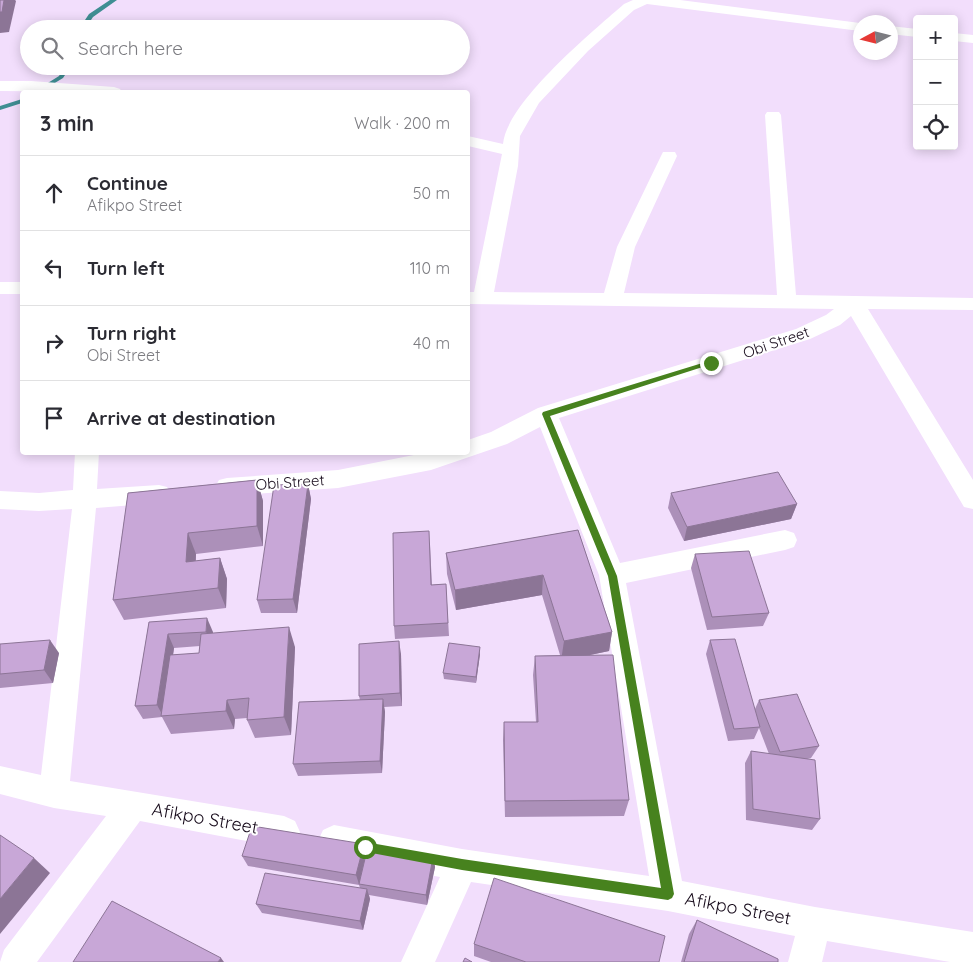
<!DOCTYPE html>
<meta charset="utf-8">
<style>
body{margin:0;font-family:Quicksand,sans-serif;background:#f7f7f7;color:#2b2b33}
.controls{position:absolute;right:15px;top:15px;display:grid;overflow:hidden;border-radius:5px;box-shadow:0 2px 12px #0003}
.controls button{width:45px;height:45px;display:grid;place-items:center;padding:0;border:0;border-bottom:1px solid #e1e1e2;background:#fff;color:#2b2b33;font:25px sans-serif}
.compass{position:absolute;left:853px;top:15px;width:45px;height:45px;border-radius:50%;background:#fff;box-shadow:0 2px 12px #0003;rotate:263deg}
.stop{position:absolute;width:15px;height:15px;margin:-11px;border:4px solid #47821e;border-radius:50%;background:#fff}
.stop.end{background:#47821e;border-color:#fff;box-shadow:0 1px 5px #0008}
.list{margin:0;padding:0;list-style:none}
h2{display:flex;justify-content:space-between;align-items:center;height:65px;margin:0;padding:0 20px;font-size:21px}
h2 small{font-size:16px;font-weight:400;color:#7c7c81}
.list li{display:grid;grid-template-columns:32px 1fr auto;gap:15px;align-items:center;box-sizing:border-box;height:75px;padding:0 20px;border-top:1px solid #e1e1e2}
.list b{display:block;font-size:19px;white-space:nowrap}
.list p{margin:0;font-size:16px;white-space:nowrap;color:#7c7c81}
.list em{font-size:16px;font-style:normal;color:#7c7c81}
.icon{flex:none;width:28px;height:28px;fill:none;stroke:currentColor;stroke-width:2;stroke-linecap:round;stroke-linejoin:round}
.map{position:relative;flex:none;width:973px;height:962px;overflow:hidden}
.search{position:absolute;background:#fff;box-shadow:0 2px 12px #0003;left:20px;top:20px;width:450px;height:55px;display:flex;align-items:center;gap:12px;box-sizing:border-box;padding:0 18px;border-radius:28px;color:#7c7c81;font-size:19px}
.panel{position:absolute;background:#fff;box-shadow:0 2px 12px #0003;left:20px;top:90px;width:450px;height:365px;border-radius:5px}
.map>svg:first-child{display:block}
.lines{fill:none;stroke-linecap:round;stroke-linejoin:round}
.stream{fill:#3f8e93;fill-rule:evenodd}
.street{fill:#fff;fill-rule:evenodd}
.wall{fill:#ac90b9;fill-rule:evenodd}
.shaded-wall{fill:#8c7596}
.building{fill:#c8a7d7;stroke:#8c7596}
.route{fill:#47821e}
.labels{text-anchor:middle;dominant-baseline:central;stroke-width:4;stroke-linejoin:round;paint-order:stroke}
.street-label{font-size:15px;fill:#160a1a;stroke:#fff}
.near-street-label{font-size:18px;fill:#160a1a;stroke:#fff}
</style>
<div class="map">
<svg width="973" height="962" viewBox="0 0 973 962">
<rect width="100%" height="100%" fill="#f2defc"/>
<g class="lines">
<g class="stream">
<polygon points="110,0 117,0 93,17 85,29 79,29 89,14"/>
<polygon points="65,66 71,66 63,78 40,92 34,92 35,91 59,76"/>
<polygon points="22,99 22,103 0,110 0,106"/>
</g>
<g class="street">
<path d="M633,0H680L860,23V31L647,4L634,10L588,51L539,103L520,136L518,166L494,292L604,293L617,247L661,156L663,152H675L677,156L635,247L624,293L777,295L765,115L767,112H779L781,115L796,295L973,298V310L868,309L973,480V509L964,507L851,316L840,325L810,339L559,418L620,563L785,530L794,533L797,540L794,547L785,550L626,583L682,881L815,907L973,932V962H950L827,941L822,962H788L795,936L668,911L471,882L435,962H401L440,877L334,857L323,852L318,841L323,830L334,825L462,849L649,876L599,575L540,427L507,444L431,470L338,488L227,496L219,494L215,487L219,480L227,478L338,470L429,452H468V440L491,432L538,408L796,329L826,315L834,309L468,304V292H474L502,154L468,146V136L503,144C507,102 592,32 624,4Z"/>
<polygon points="890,26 917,29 917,37 890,34"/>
<polygon points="954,33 973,35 973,43 954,41"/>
<polygon points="0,81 31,81 114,87 120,89 122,92 0,91"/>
<rect x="0" y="282" width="22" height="12"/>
<polygon points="75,452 99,452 97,489 159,485 167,487 171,494 167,501 159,503 96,508 70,781 284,816 295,821 300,832 295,843 284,848 140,821 37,962 0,962 4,950 106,816 54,808 0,794 0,766 41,775 72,509 39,511 0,509 0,491 39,493 73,490"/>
</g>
</g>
<g class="wall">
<polygon points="257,480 263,501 263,546 196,554 196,561 220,558 227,579 226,608 124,620 113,600 128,493"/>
<polygon points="308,484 311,499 297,613 261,613 257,600"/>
<polygon points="671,493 797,504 791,519 684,541 668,508"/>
<polygon points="578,530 612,632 609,651 590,655 629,800 624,816 505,817 503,740 504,722 536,722 533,675 535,656 560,655 542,595 456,610 447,574 446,553"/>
<polygon points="430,545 432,585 446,584 449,636 395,639 394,626"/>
<polygon points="695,554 769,613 763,626 707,630 691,568"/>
<path d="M149,622L213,632V633L295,647L291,735L255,738L247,720V718L235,719L234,729L171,734L162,717L143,719L135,706ZM200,646L199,653L173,655L174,648Z"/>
<polygon points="710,640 755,709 759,700 819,746 811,758 807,759 820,819 812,830 746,820 745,763 751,751 769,754 759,728 754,739 728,741 706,654"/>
<polygon points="0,644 59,653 53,683 0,688"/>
<polygon points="401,654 402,706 384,707 385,712 382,773 298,776 293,764 360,700 359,696"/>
<polygon points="480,654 476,683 444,679 443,673"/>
<polygon points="364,844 366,853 433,857 435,867 427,905 369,895 370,899 363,930 262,913 256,904 360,888 359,885 248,866 242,856"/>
<polygon points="697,920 778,962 681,962 689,934"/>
<polygon points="474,944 659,962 491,962 474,956"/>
</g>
<g class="shaded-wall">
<polygon points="4,0 15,0 16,1 9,32 0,33 0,12"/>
<polygon points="257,480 263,501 263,546 257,526"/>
<polygon points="308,484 311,499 297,613 293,599"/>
<polygon points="797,504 791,519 684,541 687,527"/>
<polygon points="188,533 196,554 194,583 186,562"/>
<polygon points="220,558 227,579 226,608 218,588"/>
<polygon points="543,575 542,595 456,610 455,590"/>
<polygon points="207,618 213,632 212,645 206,632"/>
<polygon points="289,627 295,647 291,735 284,717"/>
<polygon points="612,632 609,651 561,661 564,641"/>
<polygon points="168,634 174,648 164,716 163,716 157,705"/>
<polygon points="50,640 59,653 53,683 44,670"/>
<polygon points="399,641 401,654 402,706 400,693"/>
<polygon points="480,647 480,654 476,683 476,677"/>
<polygon points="383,699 385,712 382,773 380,761"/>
<polygon points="227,700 235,719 234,729 226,711"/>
<polygon points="364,844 366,854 359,884 356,875"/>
<polygon points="433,857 435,867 427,905 426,895"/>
<polygon points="34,858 50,873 0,934 0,899"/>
<polygon points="367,889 370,899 363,930 360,921"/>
<polygon points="221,958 224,962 218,962"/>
</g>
<g class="building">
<polygon points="0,0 4,0 2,12 0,12"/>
<polygon points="778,472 797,504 687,527 671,493"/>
<polygon points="257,480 257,526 188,533 186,562 220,558 218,588 113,600 128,493"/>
<polygon points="308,484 293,599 257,600 274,485"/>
<polygon points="578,530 612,632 564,641 543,575 455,590 446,553"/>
<polygon points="429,531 431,585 446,584 448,623 394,626 393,533"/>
<polygon points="749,551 769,613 712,617 695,554"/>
<polygon points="207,618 206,632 168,634 157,705 135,706 149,622"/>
<polygon points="289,627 284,717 247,720 249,698 227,700 226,711 161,716 170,655 199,653 201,634"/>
<polygon points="735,639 760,727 734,729 710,640"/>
<polygon points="50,640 44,670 0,674 0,644"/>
<polygon points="399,641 400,693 359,696 359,644"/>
<polygon points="449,643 480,647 476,677 443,673"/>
<polygon points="613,655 629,800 505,801 504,722 538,722 535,656"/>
<polygon points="797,694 819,746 780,752 759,700"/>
<polygon points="383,699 380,761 293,764 299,702"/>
<polygon points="751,751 815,760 820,819 753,809"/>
<polygon points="252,826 364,844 356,875 242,856"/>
<polygon points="0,835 34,858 0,899"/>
<polygon points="368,846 433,857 426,895 359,884"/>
<polygon points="265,873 367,889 360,921 256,904"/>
<polygon points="494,878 665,936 659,962 526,962 474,944"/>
<polygon points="112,901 221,958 218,962 73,962"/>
<polygon points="697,920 778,959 778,962 684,962"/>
<polygon points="465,958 472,962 463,962"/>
</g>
<polygon class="route" points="709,361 715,363 550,416 617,576 674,894 672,898 668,900 462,870 361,851 360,847 361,843 365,842 462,859 661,888 608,576 542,414 543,412"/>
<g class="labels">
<g class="street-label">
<text transform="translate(776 342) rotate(-19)">Obi Street</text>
<text transform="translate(290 482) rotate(-4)">Obi Street</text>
</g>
<g class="near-street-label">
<text transform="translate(205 818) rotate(10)">Afikpo Street</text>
<text transform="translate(738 908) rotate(11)">Afikpo Street</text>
</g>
</g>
</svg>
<div class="controls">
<button>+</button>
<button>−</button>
<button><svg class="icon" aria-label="locate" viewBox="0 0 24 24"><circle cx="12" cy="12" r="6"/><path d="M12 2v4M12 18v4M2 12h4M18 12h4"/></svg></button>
</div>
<svg class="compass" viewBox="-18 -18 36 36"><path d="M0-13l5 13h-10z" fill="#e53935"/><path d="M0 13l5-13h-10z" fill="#7c7c81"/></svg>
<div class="stop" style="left:365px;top:847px"></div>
<div class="stop end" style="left:711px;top:363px"></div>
<div class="search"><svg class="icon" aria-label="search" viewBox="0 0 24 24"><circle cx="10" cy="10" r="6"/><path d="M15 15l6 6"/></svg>Search here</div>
<section class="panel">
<h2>3 min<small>Walk · 200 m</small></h2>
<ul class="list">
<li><svg class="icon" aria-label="ahead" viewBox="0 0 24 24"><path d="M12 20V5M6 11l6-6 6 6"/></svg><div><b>Continue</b><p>Afikpo Street</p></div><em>50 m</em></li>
<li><svg class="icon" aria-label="left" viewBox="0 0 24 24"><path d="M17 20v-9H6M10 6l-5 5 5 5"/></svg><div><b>Turn left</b></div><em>110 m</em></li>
<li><svg class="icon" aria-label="right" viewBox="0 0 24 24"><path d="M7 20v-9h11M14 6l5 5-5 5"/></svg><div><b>Turn right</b><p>Obi Street</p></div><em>40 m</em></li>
<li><svg class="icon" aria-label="arrive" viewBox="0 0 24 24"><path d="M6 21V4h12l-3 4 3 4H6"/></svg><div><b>Arrive at destination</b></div></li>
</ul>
</section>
</div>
